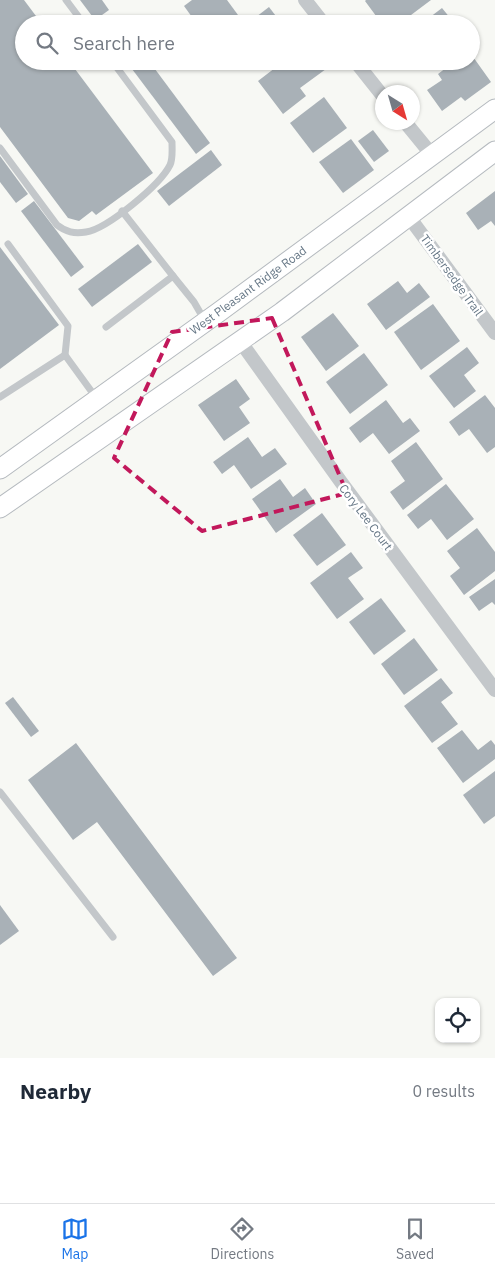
<!DOCTYPE html>
<style>
body{margin:0;font-family:"IBM Plex Sans",sans-serif;background:#f2f2f3;color:#1f2937}
.controls{position:absolute;right:15px;bottom:15px;display:grid;overflow:hidden;border-radius:10px;box-shadow:0 1px 4px #0004}
.controls button{width:45px;height:45px;display:grid;place-items:center;padding:0;border:0;border-bottom:1px solid #e0e1e3;background:#fff;color:#1f2937;font:25px sans-serif}
.compass{position:absolute;left:375px;top:85px;width:45px;height:45px;border-radius:50%;background:#fff;box-shadow:0 1px 4px #0004;rotate:143deg}
.list{margin:0;padding:0;list-style:none}
h2{display:flex;justify-content:space-between;align-items:center;height:65px;margin:0;padding:0 20px;font-size:21px}
h2 small{font-size:16px;font-weight:400;color:#747a83}
.icon{flex:none;width:28px;height:28px;fill:none;stroke:currentColor;stroke-width:2;stroke-linecap:round;stroke-linejoin:round}
.map{position:relative;flex:none;width:495px;height:1058px;overflow:hidden}
.search{position:absolute;background:#fff;box-shadow:0 1px 4px #0004;left:15px;right:15px;top:15px;height:55px;display:flex;align-items:center;gap:12px;box-sizing:border-box;padding:0 18px;border-radius:28px;color:#747a83;font-size:19px}
.sheet{height:145px;background:#fff}
nav{display:flex;justify-content:space-around;align-items:center;box-sizing:border-box;height:70px;border-top:1px solid #e0e1e3;background:#fff;font-size:14px;color:#747a83}
nav a{display:grid;justify-items:center;gap:2px}
nav .on{color:#1a73e8}
.map>svg:first-child{display:block}
.building{fill:#a9b1b7}
.lines{fill:none;stroke-linecap:round;stroke-linejoin:round}
.secondary-casing{stroke:#b5babf;stroke-width:21}
.lane{stroke:#c3c7ca;stroke-width:7}
.street{stroke:#c3c7ca;stroke-width:14}
.secondary{stroke:#fff;stroke-width:19}
.marked{fill:none;stroke:#c2185b;stroke-width:4;stroke-dasharray:10 6;stroke-linejoin:round}
.labels{text-anchor:middle;dominant-baseline:central;stroke-width:5;stroke-linejoin:round;paint-order:stroke}
.street-label{font-size:12px;fill:#667786;stroke:#fff}
</style>
<div class="map">
<svg width="495" height="1058" viewBox="0 0 495 1058">
<rect width="100%" height="100%" fill="#f7f8f4"/>
<g class="building">
<polygon points="0,0 24,0 42,24 24,24 24,61 69,61 153,173 96,215 92,211 79,221 68,218 0,127"/>
<polygon points="80,0 102,0 109,10 95,20"/>
<polygon points="192,0 227,0 238,15 227,24 197,24 184,6"/>
<polygon points="366,0 431,0 399,24 395,24 392,20 387,24 382,24 365,1"/>
<polygon points="269,7 282,24 247,24"/>
<polygon points="442,8 455,24 421,24"/>
<polygon points="471,54 491,82 465,101 461,97 442,111 427,90 442,80 438,74 455,61 471,61"/>
<polygon points="126,61 149,61 210,143 196,154"/>
<polygon points="243,61 261,61 249,70"/>
<polygon points="284,61 320,61 326,69 300,88 306,96 283,114 258,81"/>
<polygon points="324,97 347,128 313,153 290,123"/>
<polygon points="373,130 389,151 374,162 358,141"/>
<polygon points="351,139 374,170 343,193 319,162"/>
<polygon points="211,150 222,165 169,206 157,191"/>
<polygon points="0,156 28,194 16,203 0,182"/>
<polygon points="495,191 495,226 491,221 478,230 466,213"/>
<polygon points="34,201 84,267 71,277 21,211"/>
<polygon points="138,244 152,262 92,307 78,289"/>
<polygon points="0,247 59,325 0,369"/>
<polygon points="398,281 407,293 419,283 430,297 386,330 367,304"/>
<polygon points="433,304 460,341 421,370 394,332"/>
<polygon points="333,313 359,346 326,371 301,337"/>
<polygon points="467,347 479,363 464,375 476,391 454,408 429,376"/>
<polygon points="364,353 388,385 350,414 326,382"/>
<polygon points="236,379 250,399 239,407 250,423 224,441 198,405"/>
<polygon points="485,395 495,408 495,447 487,453 469,429 459,436 449,422"/>
<polygon points="386,400 403,423 410,418 420,431 389,454 373,433 360,443 349,428"/>
<polygon points="248,437 262,457 275,448 287,464 251,489 234,465 222,474 213,462"/>
<polygon points="416,442 443,479 403,510 390,492 405,481 391,461"/>
<polygon points="280,479 293,497 305,488 316,504 276,533 252,499"/>
<polygon points="446,484 474,519 447,540 431,519 418,529 407,515"/>
<polygon points="322,513 346,545 317,566 293,535"/>
<polygon points="477,528 495,552 495,571 464,595 450,576 460,568 447,551"/>
<polygon points="351,552 363,568 348,578 364,599 337,619 310,583"/>
<polygon points="495,579 495,605 492,602 479,611 469,597"/>
<polygon points="381,598 406,631 374,655 349,622"/>
<polygon points="414,638 438,670 404,695 381,664"/>
<polygon points="441,678 453,693 441,702 458,724 432,743 404,706"/>
<polygon points="13,697 39,731 31,737 5,703"/>
<polygon points="462,730 478,750 491,740 495,745 495,759 463,783 437,748"/>
<polygon points="76,743 237,958 213,976 97,822 73,840 28,780"/>
<polygon points="495,771 495,816 484,824 463,795"/>
<polygon points="0,905 19,931 0,945"/>
</g>
<g class="lines">
<defs>
<g id="secondary">
<polyline points="0,469 219,312 495,109"/>
<polyline points="0,508 282,312 495,151"/>
</g>
</defs>
<use href="#secondary" class="secondary-casing"/>
<g class="lane">
<polyline points="66,0 84,24"/>
<path d="M0,148L57,225C66,232 74,234 86,232C107,229 160,185 170,165C173,159 172,150 172,142L112,61"/>
<polyline points="122,211 173,276"/>
<polyline points="8,244 68,326 65,355"/>
<polyline points="106,327 173,276 194,302 205,321"/>
<polyline points="0,397 65,355 97,399"/>
<polyline points="0,792 113,937"/>
</g>
<g class="street">
<polyline points="305,0 324,24"/>
<polyline points="355,61 382,95"/>
<polyline points="405,122 432,155"/>
<polyline points="409,217 495,333"/>
<polyline points="240,341 341,482 495,690"/>
</g>
<use href="#secondary" class="secondary"/>
</g>
<path class="marked" d="M272,318L347,493L202,531L114,458L172,332Z"/>
<g class="labels">
<g class="street-label">
<text transform="translate(452 275) rotate(54)">Timbersedge Trail</text>
<text transform="translate(248 290) rotate(-36)">West Pleasant Ridge Road</text>
<text transform="translate(366 517) rotate(53)">Cory Lee Court</text>
</g>
</g>
</svg>
<div class="controls">
<button><svg class="icon" aria-label="locate" viewBox="0 0 24 24"><circle cx="12" cy="12" r="6"/><path d="M12 2v4M12 18v4M2 12h4M18 12h4"/></svg></button>
</div>
<svg class="compass" viewBox="-18 -18 36 36"><path d="M0-13l5 13h-10z" fill="#e53935"/><path d="M0 13l5-13h-10z" fill="#747a83"/></svg>
<div class="search"><svg class="icon" aria-label="search" viewBox="0 0 24 24"><circle cx="10" cy="10" r="6"/><path d="M15 15l6 6"/></svg>Search here</div>
</div>
<section class="sheet">
<h2>Nearby<small>0 results</small></h2>
<ul class="list">
</ul>
</section>
<nav>
<a class="on"><svg class="icon" aria-label="map" viewBox="0 0 24 24"><path d="M3 6l6-2 6 2 6-2v14l-6 2-6-2-6 2zM9 4v14M15 6v14"/></svg>Map</a>
<a><svg class="icon" aria-label="directions" viewBox="0 0 24 24"><path d="M12 3l9 9-9 9-9-9zM9 14v-3h6M13 9l2 2-2 2"/></svg>Directions</a>
<a><svg class="icon" aria-label="saved" viewBox="0 0 24 24"><path d="M7 4h10v16l-5-4-5 4z"/></svg>Saved</a>
</nav>
